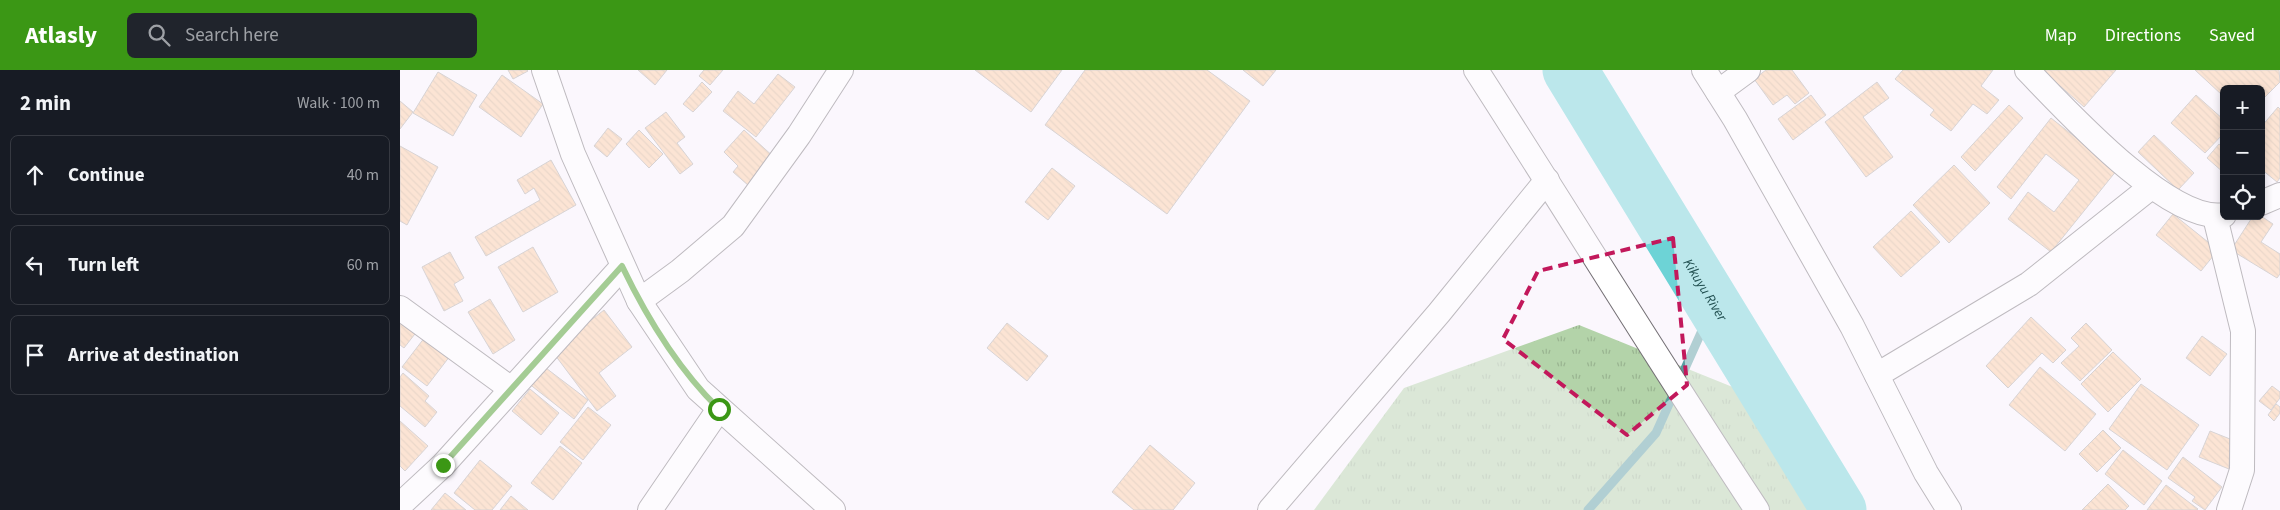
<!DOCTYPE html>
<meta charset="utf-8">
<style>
body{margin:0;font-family:"Source Sans 3",sans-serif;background:#20242c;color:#f1f3f6}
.controls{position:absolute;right:15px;top:15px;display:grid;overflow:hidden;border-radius:8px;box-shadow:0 2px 8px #0003}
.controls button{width:45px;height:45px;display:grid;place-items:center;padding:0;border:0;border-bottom:1px solid #363941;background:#171b24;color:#f1f3f6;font:25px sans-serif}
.stop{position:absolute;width:15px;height:15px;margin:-11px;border:4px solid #3b9715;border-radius:50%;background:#fff}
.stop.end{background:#3b9715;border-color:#fff;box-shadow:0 1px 5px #0008}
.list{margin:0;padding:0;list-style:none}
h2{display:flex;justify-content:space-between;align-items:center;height:65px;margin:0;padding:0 20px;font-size:21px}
h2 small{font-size:16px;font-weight:400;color:#9ea1a6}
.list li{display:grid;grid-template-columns:32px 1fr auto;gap:15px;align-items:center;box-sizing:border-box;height:80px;margin:0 10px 10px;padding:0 10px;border:1px solid #363941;border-radius:8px}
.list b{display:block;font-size:19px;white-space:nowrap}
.list em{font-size:16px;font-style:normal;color:#9ea1a6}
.icon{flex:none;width:28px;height:28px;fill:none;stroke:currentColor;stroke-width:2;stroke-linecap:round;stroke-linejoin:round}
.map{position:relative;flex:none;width:1880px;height:440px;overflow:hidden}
header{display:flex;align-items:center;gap:30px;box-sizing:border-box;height:70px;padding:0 25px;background:#3b9715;color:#fff}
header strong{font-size:24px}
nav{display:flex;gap:28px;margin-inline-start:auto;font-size:18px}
.search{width:350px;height:45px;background:#20242c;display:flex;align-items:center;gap:12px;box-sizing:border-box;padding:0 18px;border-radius:8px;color:#9ea1a6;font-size:19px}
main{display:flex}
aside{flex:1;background:#171b24}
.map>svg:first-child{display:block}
.grass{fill:url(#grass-tufts)}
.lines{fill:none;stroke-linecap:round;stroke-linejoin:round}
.stream{stroke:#589ea1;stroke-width:9}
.river{stroke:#6dd3d6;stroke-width:55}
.building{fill:url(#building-back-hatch);stroke:#aca7a3}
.street-casing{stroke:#747075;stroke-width:26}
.street{stroke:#fff;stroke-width:24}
.route{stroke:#3b9715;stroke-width:6}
.marked{fill:none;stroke:#c2185b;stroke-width:4;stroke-dasharray:10 6;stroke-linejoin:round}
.labels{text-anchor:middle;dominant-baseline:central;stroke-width:4.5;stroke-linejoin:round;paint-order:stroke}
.water-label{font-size:14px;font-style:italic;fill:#225051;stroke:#fff}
</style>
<header>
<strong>Atlasly</strong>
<div class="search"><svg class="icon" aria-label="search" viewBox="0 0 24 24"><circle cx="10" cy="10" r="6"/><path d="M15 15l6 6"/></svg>Search here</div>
<nav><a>Map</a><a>Directions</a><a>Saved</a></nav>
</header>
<main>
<aside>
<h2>2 min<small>Walk · 100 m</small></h2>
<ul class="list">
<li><svg class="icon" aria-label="ahead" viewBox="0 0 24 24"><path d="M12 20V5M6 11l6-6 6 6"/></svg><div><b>Continue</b></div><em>40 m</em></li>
<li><svg class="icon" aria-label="left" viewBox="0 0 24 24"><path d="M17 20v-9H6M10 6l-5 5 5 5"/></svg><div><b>Turn left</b></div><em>60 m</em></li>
<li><svg class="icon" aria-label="arrive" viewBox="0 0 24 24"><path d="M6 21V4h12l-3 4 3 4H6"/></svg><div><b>Arrive at destination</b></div></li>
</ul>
</aside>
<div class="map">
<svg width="1880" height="440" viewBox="0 0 1880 440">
<defs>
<pattern id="grass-tufts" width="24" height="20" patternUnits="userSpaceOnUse" patternTransform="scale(1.25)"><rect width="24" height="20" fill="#b3d3a9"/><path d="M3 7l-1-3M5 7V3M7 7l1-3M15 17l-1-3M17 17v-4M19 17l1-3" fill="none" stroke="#9ab591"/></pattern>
<pattern id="building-back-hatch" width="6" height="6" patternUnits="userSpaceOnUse" patternTransform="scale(1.25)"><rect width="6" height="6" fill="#fccda3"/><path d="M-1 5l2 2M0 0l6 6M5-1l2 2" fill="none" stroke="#d8b08c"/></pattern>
</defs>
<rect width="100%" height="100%" fill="#fbf7fd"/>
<polygon class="grass" points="1179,255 1345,322 1409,440 914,440 1004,318"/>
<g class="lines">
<polyline class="stream" points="1188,440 1256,363 1313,236"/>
<path class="river" id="s1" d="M1170,0L1439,440"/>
</g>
<g class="building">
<polygon points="108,0 127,0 128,1 113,9"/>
<polygon points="238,0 267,0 255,15"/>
<polygon points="304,0 323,0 310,15 299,6"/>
<polygon points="575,0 662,0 631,42"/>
<polygon points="685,0 807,0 850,31 767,144 645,55"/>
<polygon points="843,0 876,0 863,16"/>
<polygon points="1366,0 1392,0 1409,23 1395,34 1387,25 1373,35 1354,9"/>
<polygon points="1503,0 1593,0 1581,16 1599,30 1587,44 1573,34 1551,61 1530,45 1534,40 1495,9"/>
<polygon points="1642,0 1716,0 1684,37"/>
<polygon points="1795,0 1879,0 1880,12 1861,31 1861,19 1829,17 1824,19 1822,25"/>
<polygon points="38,2 77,25 53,66 13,43"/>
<polygon points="378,4 395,17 356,67 323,41 338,21 354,34"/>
<polygon points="102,5 143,34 121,67 79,37"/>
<polygon points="302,12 312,22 293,42 283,34"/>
<polygon points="1477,12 1489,28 1463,47 1493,87 1466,107 1425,52"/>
<polygon points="1411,25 1426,45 1393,70 1378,49"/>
<polygon points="1796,25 1824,50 1824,63 1805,83 1771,53"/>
<polygon points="0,31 13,42 0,59"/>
<polygon points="1609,35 1623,48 1575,101 1561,87"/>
<polygon points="1878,37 1880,39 1880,108 1877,112 1861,99 1861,57"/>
<polygon points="266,42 285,67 277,73 293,94 280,104 245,58"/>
<polygon points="1651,48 1717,100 1651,182 1608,149 1628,122 1654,142 1679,110 1646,84 1611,129 1597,117"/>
<polygon points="208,58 222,69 207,87 194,76"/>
<polygon points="239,60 263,84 249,98 226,74"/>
<polygon points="344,60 375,88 349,116 333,102 338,96 324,82"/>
<polygon points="1754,65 1794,103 1778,120 1738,82"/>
<polygon points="1819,74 1824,78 1824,103 1807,88"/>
<polygon points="0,76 38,97 7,155 0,151"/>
<polygon points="151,90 176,135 86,186 75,167 140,130 134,118 125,124 117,110"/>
<polygon points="1554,95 1590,133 1549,173 1513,135"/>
<polygon points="652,98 675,116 648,150 625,132"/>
<polygon points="1511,141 1540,172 1501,207 1473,177"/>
<polygon points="1773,144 1818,180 1801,201 1756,165"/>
<polygon points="1853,146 1861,146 1873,154 1861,172 1880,184 1880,204 1877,208 1831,180"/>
<polygon points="133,177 158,222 123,242 98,197"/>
<polygon points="50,182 64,208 54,214 63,231 44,241 22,197"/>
<polygon points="90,229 115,270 93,284 68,242"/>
<polygon points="204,240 232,277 199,303 216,326 197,341 152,281"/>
<polygon points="1631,247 1666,280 1653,293 1642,283 1608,318 1586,296"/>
<polygon points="3,249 18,260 4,278 0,275 0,253"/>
<polygon points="607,253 648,286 627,311 587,278"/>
<polygon points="1686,253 1712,280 1680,311 1661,293 1679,276 1671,268"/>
<polygon points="1802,266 1827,284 1810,306 1786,288"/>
<polygon points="25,267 50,286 27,316 2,297"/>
<polygon points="1713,282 1741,309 1708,342 1681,314"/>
<polygon points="142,295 188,330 174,349 128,313"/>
<polygon points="1640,297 1696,344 1665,381 1609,335"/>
<polygon points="3,303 29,326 25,331 37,342 25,357 0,336 0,307"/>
<polygon points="1741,314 1799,355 1767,400 1709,359"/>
<polygon points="1872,316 1880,322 1880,328 1871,340 1859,331"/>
<polygon points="130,319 159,343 141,365 112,341"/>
<polygon points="1876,334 1880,337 1880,343 1874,351 1868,345"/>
<polygon points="188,337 211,355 183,390 160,372"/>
<polygon points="0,351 28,376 5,401 0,396"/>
<polygon points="1703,360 1721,378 1697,402 1679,384"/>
<polygon points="1810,361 1830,369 1829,399 1799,387"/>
<polygon points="750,375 795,413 773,440 734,440 712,422"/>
<polygon points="160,376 182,393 153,430 131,413"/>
<polygon points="1723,380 1762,411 1744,435 1705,404"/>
<polygon points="1783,387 1822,417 1805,440 1792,431 1795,427 1768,408"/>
<polygon points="80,390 112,416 92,440 75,440 54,423"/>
<polygon points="1708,414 1729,436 1725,440 1682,440"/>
<polygon points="1766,415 1798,439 1797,440 1747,440"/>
<polygon points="45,423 66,440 31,440"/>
<polygon points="111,426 128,440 100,440"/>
</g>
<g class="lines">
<defs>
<g id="street">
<polyline points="144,0 173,84 239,231 298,319 433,440"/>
<path d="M1076,0C1170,146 1261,295 1357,440"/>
<polyline points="1304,0 1335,49 1452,256 1526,403 1549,440"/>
<path d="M1627,0C1664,38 1769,154 1824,145"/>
<polyline points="1318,22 1348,0"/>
<polyline points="1861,133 1880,125"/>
<polyline points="1815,147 1843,261 1842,400 1829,440"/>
<polyline points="239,231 280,201 333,156 399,65 441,0"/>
<polyline points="0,238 110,318"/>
<polyline points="1477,305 1629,214 1751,117"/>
<polyline points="0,435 43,395 222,197"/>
<polyline points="250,440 319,339"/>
<polyline points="870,440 1039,243 1147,110"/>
</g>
</defs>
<use href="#street" class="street-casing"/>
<use href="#street" class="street"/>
</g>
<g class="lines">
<path class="route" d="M43,395L222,196C246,246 279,300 319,339"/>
</g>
<path d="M0 0H1880V440H0ZM1273,168L1287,315L1227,365L1103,269L1138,201Z" fill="#fbf7fd" fill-opacity=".55" fill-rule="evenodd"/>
<path class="marked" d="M1273,168L1287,315L1227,365L1103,269L1138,201Z"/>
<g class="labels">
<g class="water-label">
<text stroke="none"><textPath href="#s1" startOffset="258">Kikuyu River</textPath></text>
</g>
</g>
</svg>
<div class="controls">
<button>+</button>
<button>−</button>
<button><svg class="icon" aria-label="locate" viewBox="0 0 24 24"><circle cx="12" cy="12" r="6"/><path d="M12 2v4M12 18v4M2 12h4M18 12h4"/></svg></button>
</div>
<div class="stop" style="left:319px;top:339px"></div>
<div class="stop end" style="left:43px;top:395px"></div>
</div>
</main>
